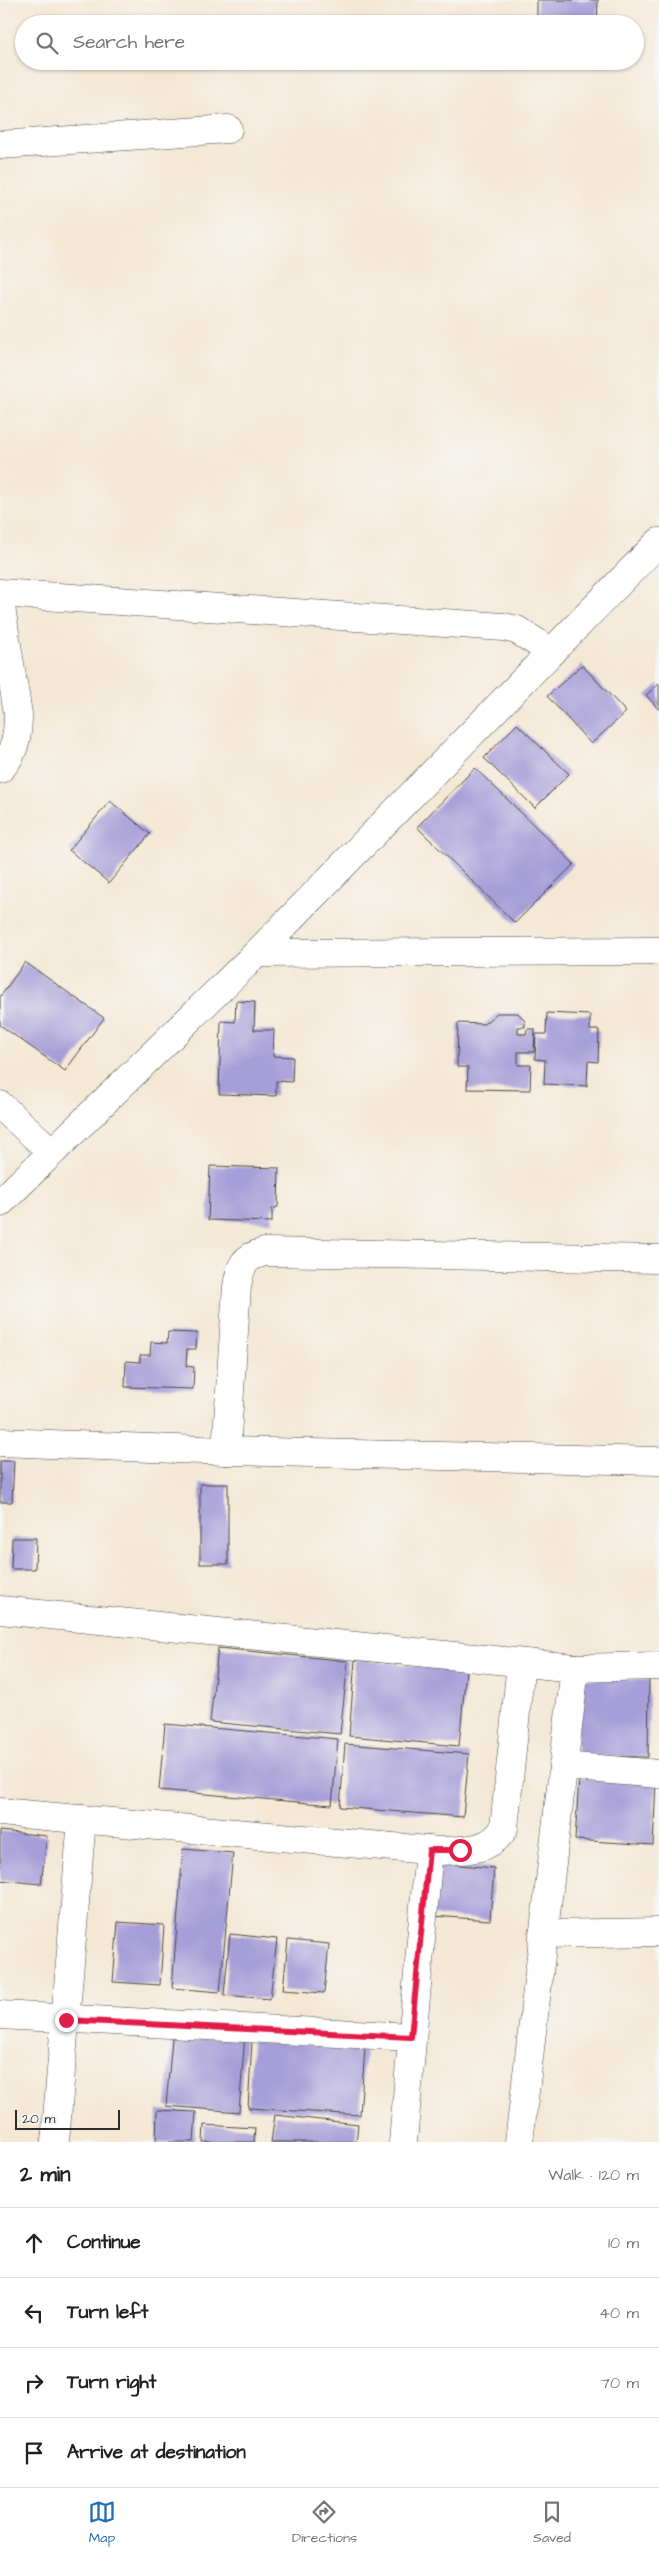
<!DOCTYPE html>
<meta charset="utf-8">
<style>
body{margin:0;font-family:"Architects Daughter",sans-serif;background:#f2f2f2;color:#202124}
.scale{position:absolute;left:15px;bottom:12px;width:105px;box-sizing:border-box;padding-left:5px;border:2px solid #2b2b2b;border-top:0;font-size:14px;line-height:18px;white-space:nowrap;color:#2b2b2b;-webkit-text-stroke:4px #f6f6f2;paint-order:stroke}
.stop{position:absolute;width:15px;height:15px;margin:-11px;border:4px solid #e11d48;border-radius:50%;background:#fff}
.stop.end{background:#e11d48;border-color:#fff;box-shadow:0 1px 5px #0008}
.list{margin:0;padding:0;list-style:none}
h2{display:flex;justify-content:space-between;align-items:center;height:65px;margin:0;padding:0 20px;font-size:21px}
h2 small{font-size:16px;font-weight:400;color:#757577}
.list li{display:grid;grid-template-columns:32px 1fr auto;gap:15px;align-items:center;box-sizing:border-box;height:70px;padding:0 20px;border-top:1px solid #e0e0e0}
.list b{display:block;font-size:19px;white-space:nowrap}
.list em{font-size:16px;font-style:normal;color:#757577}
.icon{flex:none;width:28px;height:28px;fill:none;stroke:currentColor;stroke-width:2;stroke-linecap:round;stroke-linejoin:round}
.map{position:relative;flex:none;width:659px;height:2142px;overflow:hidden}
.search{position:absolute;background:#fff;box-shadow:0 1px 4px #0004;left:15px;right:15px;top:15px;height:55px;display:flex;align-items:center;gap:12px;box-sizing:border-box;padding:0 18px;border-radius:28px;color:#757577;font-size:19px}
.sheet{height:345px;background:#fff}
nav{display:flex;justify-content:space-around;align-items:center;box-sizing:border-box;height:70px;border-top:1px solid #e0e0e0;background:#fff;font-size:14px;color:#757577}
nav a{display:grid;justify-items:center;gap:2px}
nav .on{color:#1f6fb2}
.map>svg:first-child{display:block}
.building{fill:#a69ed8}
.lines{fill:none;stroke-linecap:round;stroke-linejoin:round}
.street-casing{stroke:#494744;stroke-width:29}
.secondary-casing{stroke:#494744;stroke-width:29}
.street{stroke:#fff;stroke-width:28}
.secondary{stroke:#fff;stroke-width:28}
.route{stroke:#e11d48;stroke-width:6}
</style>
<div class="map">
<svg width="659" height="2142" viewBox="0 0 659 2142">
<rect width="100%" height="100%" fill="#f6f6f2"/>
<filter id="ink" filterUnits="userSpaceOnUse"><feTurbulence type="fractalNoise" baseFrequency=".02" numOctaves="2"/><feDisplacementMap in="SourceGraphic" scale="10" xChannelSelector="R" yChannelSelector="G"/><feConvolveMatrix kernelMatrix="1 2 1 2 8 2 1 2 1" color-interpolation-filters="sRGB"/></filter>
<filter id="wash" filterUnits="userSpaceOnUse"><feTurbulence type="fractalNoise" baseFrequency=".0096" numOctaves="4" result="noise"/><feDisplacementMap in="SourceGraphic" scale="20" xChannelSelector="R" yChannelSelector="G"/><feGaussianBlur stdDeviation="1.12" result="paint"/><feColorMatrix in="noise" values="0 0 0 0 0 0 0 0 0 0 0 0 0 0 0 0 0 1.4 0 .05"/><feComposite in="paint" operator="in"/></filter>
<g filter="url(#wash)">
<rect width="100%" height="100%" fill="#f4e8d5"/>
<g id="blocks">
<g class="building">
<polygon points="537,0 598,0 597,24 537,24"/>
<polygon points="582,665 626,712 591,744 547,696"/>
<polygon points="659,684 659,710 646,695"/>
<polygon points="517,724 569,774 535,808 484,758"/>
<polygon points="475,768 574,864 515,923 417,827"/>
<polygon points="110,801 150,834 109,883 69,850"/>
<polygon points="25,962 104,1018 65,1071 0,1025 0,997"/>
<polygon points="236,1001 255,1002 254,1030 274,1030 273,1056 293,1057 292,1082 276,1081 276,1096 219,1094 221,1021 235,1022"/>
<polygon points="497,1013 518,1013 525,1021 525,1027 518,1027 518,1034 526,1034 527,1029 535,1029 534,1052 518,1052 518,1065 531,1065 530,1090 467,1089 468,1067 457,1067 458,1023 484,1024"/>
<polygon points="547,1013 590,1015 590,1030 599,1030 598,1062 588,1061 587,1086 544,1084 545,1060 535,1059 536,1034 546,1034"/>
<polygon points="210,1166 279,1168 278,1207 272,1209 272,1222 208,1220"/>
<polygon points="168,1332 197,1333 196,1349 187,1349 186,1366 194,1367 193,1389 125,1387 126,1361 140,1362 140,1355 150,1355 151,1342 167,1343"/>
<polygon points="0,1461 14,1461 12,1502 0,1502"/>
<rect x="200" y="1484" width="28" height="80"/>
<polygon points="12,1538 36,1538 35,1569 11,1569"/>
<polygon points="218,1648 348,1661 340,1734 210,1722"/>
<polygon points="355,1660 466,1670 459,1746 349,1736"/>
<polygon points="578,1679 649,1680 648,1757 577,1756"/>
<polygon points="165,1724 338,1739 332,1805 159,1790"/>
<polygon points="345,1744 469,1754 463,1817 340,1807"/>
<polygon points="579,1778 656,1782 653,1845 575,1840"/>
<polygon points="0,1831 47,1836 41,1884 0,1880"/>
<polygon points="183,1849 233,1853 220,1992 172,1988"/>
<polygon points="437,1863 494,1868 490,1920 433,1916"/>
<polygon points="118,1922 164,1925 160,1985 113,1982"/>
<polygon points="230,1934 277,1939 270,1999 224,1995"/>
<polygon points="288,1940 329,1944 324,1993 283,1990"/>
<polygon points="173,2028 245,2034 239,2112 166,2106"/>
<polygon points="252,2041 365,2048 360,2115 248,2108"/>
<polygon points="157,2110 196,2112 194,2142 156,2142"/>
<polygon points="275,2115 358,2124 356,2142 271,2142"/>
<polygon points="204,2125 255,2128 254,2142 203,2142"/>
</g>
</g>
</g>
<g filter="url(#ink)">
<use href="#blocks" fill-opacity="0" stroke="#494744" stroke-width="1"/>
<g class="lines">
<defs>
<g id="street">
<polyline points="0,145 228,129"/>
<polyline points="0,593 504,627 517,630 552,652"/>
<path d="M0,601L18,714C18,735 15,754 0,769"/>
<polyline points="257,953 659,951"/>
<polyline points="0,1105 52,1152"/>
<polyline points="0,1442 226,1451 659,1461"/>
<path d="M226,1451L237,1286C241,1265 243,1257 265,1252L659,1259"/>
<polyline points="575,1668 659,1666"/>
<polyline points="563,1766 659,1774"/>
<path d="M0,1812L438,1851C463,1850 491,1852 504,1828L521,1663"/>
<polyline points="543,1934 659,1932"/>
<polyline points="0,2015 411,2037"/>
<polyline points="55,2142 82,1819"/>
<polyline points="403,2142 429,1850"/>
</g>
<g id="secondary">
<polyline points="0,1203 257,953 659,542"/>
<polyline points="0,1610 575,1668 519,2142"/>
</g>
</defs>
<use href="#street" class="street-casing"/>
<use href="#secondary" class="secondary-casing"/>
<use href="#street" class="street"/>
<use href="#secondary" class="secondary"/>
</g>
</g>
<g class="lines" filter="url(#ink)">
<polyline class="route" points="66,2020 411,2037 429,1850 460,1850"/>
</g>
</svg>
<div class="scale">20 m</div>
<div class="stop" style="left:460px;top:1850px"></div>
<div class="stop end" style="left:66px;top:2020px"></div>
<div class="search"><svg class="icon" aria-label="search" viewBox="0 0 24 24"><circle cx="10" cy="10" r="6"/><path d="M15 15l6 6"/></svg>Search here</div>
</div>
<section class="sheet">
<h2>2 min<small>Walk · 120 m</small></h2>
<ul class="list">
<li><svg class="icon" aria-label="ahead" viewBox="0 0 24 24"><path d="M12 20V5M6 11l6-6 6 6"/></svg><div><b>Continue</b></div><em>10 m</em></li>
<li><svg class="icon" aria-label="left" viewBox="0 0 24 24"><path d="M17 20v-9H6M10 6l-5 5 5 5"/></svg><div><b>Turn left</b></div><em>40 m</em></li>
<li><svg class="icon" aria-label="right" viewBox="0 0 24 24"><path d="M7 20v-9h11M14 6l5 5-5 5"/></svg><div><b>Turn right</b></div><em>70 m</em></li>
<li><svg class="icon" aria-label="arrive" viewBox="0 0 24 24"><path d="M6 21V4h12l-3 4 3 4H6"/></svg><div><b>Arrive at destination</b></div></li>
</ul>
</section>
<nav>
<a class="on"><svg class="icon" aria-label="map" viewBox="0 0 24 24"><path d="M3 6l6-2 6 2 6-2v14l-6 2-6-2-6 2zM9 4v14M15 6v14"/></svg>Map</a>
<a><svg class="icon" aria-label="directions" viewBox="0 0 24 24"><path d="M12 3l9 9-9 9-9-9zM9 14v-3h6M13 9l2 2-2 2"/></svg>Directions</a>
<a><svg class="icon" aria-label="saved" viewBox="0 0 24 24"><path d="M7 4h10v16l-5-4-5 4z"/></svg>Saved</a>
</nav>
